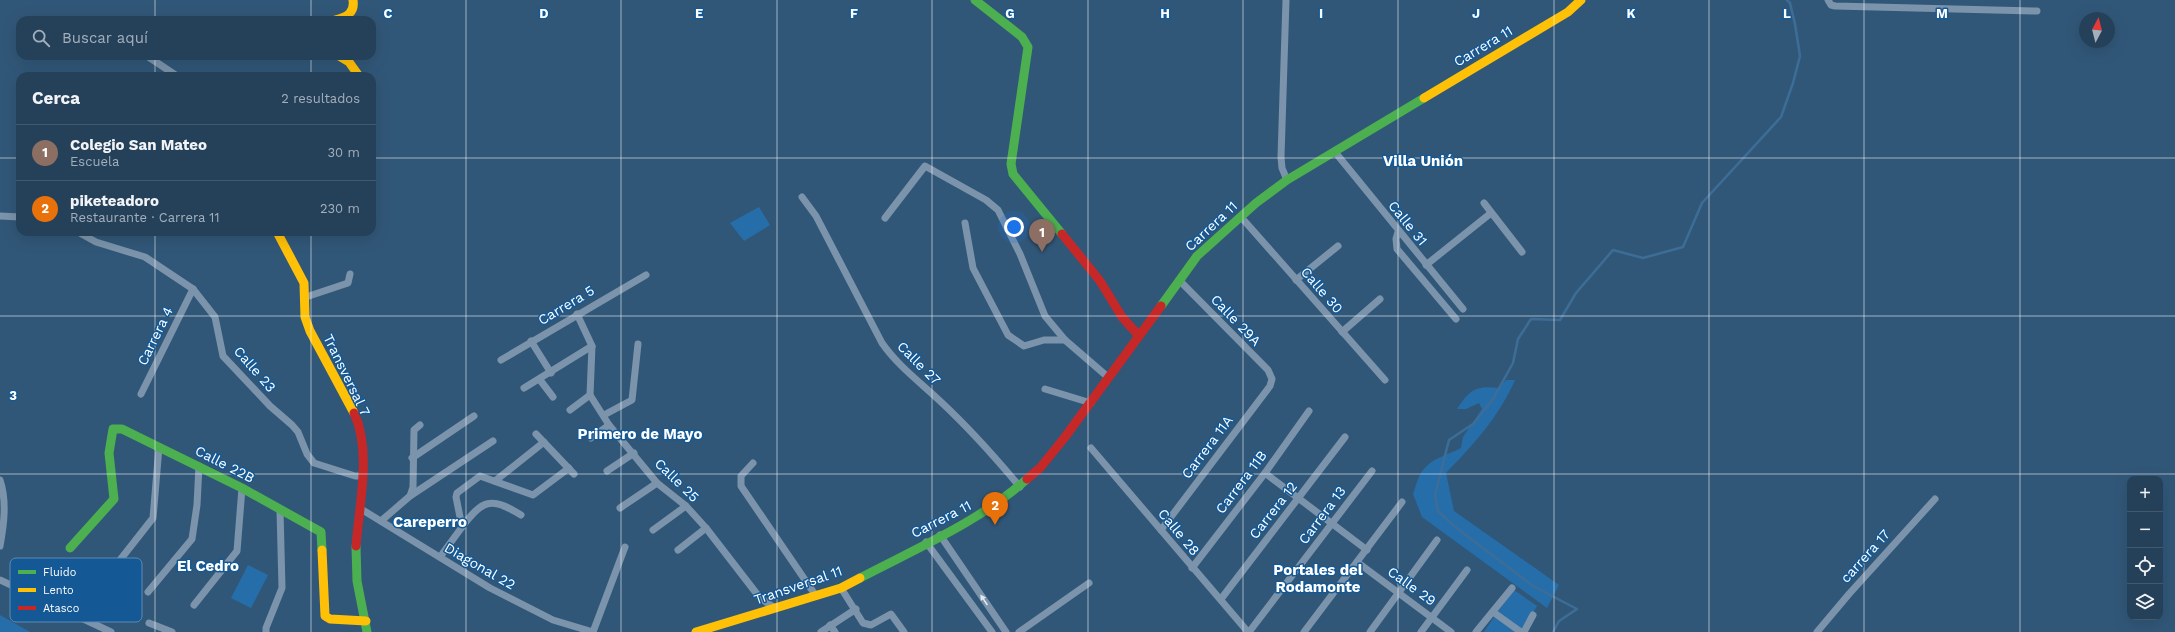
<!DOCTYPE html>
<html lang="es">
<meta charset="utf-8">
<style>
body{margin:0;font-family:"Work Sans",sans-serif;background:#314c63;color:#f1f3f6}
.controls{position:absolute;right:12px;bottom:12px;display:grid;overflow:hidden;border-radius:8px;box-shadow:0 4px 16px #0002}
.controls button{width:36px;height:36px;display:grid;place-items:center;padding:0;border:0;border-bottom:1px solid #425a70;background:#25415a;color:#f1f3f6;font:20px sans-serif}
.compass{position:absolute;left:2079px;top:12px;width:36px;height:36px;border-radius:50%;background:#25415a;box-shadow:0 4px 16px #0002;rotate:7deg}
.you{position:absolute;left:1014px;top:227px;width:14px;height:14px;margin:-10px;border:3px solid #fff;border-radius:50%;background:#1a73e8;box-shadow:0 0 0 6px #1a73e833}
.badge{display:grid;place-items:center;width:26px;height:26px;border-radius:50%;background:#e797bd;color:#fff;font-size:13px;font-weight:700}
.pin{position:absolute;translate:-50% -33px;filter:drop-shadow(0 1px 2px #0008)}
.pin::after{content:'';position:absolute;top:21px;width:14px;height:12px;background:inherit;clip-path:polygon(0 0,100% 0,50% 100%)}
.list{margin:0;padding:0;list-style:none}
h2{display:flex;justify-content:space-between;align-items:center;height:52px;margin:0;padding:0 16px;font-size:17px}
h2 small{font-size:13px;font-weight:400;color:#a3afbb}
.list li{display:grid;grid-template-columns:26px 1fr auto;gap:12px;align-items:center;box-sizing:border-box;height:56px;padding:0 16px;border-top:1px solid #425a70}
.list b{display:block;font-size:15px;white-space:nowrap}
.list p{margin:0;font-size:13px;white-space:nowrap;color:#a3afbb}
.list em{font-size:13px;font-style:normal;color:#a3afbb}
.icon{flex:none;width:22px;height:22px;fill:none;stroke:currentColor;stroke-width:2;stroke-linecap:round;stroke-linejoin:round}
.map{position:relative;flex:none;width:2175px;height:632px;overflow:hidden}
.search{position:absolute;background:#25415a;box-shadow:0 4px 16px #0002;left:16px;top:16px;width:360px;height:44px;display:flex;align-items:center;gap:10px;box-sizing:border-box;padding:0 14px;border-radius:12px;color:#a3afbb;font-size:15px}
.panel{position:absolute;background:#25415a;box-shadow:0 4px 16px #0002;left:16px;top:72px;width:360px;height:164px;border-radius:12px}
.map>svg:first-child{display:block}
.green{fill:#266eaa}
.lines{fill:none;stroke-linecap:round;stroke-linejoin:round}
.stream{stroke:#3d6d97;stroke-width:2.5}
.street{stroke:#7b94ab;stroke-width:7}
.fast{stroke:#4caf50;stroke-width:9}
.slow{stroke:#ffc107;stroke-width:9}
.jam{stroke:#c62828;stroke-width:9}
.oneway{fill:#e5eaee}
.grid{fill:none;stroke:#fff;stroke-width:1;stroke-opacity:0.55}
.labels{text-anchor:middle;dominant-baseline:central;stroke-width:3;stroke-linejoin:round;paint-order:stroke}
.street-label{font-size:14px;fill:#fff;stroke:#145995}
.neighbourhood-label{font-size:15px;font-weight:bold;fill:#fff;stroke:#145995}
.key{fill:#145995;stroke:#5a8bb5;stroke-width:1}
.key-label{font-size:11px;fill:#fff}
.grid-label{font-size:13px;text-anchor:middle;font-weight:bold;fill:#fff;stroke:#145995;stroke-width:3;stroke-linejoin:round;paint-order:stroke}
</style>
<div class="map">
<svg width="2175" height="632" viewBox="0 0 2175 632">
<rect width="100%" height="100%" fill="#315778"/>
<g class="green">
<polygon points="759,207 770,225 744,241 730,223"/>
<path d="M1506,380H1515C1498,418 1474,444 1446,473L1454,511L1559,585L1547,608L1422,517L1413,494C1416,486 1418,476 1423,470C1432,458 1448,455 1461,448L1463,437L1482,409L1479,403L1466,409H1457C1470,390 1475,385 1499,388Z"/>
<polygon points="248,565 268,575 251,608 231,598"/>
<polygon points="1514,590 1537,606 1523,631 1496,613"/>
<polygon points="0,615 30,632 0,632"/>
<polygon points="1494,617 1516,632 1484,632"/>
</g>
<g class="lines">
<polyline class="stream" points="1553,632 1559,621 1577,609 1533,586 1454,526 1438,511 1435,495 1449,440 1473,424 1493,399 1513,363 1518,339 1531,319 1560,320 1576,293 1613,250 1643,258 1683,247 1702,203 1781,117 1793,83 1800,56 1795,24 1790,3 1787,0"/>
<g class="street">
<polyline points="1286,0 1281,157 1282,168 1287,180"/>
<polyline points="1828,0 1831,5 1835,6 2037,11"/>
<polyline points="147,56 177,76"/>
<polyline points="1335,152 1463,309"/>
<path d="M802,197L816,216L882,343C898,366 920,382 940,401C969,428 995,457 1020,487"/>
<polyline points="1484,203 1522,252"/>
<polyline points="0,216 20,217"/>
<polyline points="1241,217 1385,380"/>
<polyline points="885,218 925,166 986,200 998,210 1020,254 1045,316 1065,340"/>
<polyline points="965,223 973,268 1008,335 1024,346 1044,340 1065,340 1109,378"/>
<polyline points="78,232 96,242 145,257 193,289 215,317 223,356 270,406 292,425 298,432 307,454 314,463 355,476 363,476"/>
<polyline points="1398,232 1396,239 1397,249 1456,319"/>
<polyline points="1426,265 1491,213"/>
<polyline points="1296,280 1338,246"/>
<polyline points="306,297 348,283 350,274"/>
<polyline points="577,314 592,346 590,395 609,425 657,483 686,506 706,528 760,598 775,608"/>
<polyline points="1342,332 1380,299"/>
<polyline points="531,341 551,373"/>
<polyline points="501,360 646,275"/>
<polyline points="540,380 553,397"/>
<polyline points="524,388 592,346"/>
<polyline points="1045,389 1091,403"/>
<polyline points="141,394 193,289"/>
<polyline points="570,410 590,395"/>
<polyline points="604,415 632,400 638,344"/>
<polyline points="536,434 574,474"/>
<polyline points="591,438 609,425"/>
<polyline points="1091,448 1248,632"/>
<polyline points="412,458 474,416"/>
<polyline points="753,463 741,476 741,486 816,596"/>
<polyline points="607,471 634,453"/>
<polyline points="1265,473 1367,550"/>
<path d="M0,480C7,501 4,524 0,546"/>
<polyline points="495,481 544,442"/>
<polyline points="410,496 413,487 414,430 420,425"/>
<polyline points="620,508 657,483"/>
<polyline points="361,509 490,588 553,620 593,632"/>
<polyline points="381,521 410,496 493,441"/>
<path d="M462,527C482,500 491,496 521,515"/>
<polyline points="653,530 686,506"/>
<polyline points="1161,530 1270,386 1272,379 1268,370 1180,281"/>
<polyline points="940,535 1006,632"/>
<polyline points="926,542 992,632"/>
<polyline points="678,550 706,528"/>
<polyline points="440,557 462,527 456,497 457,493 480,476 533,495 569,468"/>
<polyline points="120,560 153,518 159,447"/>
<polyline points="1357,562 1451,632"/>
<polyline points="1192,568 1265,473 1309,411"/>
<polyline points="0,580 111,632"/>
<polyline points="841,588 863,623 871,625 891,614 904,632"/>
<polyline points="148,592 192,539 197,505 199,466"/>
<polyline points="1221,599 1345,437"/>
<polyline points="194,605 237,551 242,488"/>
<polyline points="1493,612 1521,632"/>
<polyline points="149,623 172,632"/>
<polyline points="830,625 835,632"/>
<polyline points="266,632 266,628 282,588 280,510"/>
<polyline points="593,632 625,547"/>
<polyline points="821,632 856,609"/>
<polyline points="1019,632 1089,583"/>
<polyline points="1249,632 1372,471"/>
<polyline points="1304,632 1402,502"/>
<polyline points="1370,632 1437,540"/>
<polyline points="1421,632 1467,570"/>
<polyline points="1476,632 1512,588"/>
<polyline points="1524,632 1533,615"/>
<polyline points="1817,632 1849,594 1935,499"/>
</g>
<g class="fast">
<polyline points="975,0 1022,37 1028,47 1011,164 1013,174 1062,234"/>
<polyline points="1161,306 1197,256 1256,203 1287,180 1424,98"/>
<polyline points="356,546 357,581 367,632"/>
<polyline points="70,548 114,499 109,453 113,429 122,429 242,488 321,532 322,550"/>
<path d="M860,578C917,548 979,522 1027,479"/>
</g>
<g class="slow">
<path d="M335,20C347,17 355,13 353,0"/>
<polyline points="339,56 349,62 359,76"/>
<polyline points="1424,98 1568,12 1581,0"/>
<polyline points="277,232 304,283 305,317 310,331 354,413"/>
<polyline points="322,550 325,616 330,619 366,621"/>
<polyline points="696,632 841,588 860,578"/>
</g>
<g class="jam">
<polyline points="1062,234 1100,281 1122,317 1139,336"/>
<path d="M354,413C372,451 359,505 356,546"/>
<polyline points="1027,479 1040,468 1065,437 1161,306"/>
</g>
</g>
<defs><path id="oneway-solid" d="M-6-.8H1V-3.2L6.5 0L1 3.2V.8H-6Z"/></defs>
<use class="oneway" href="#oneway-solid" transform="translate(984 600) rotate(-124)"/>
<path class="grid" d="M155,0V20M311,0V20M466,0V632M621,0V632M777,0V632M932,0V632M1088,0V632M1243,0V632M1398,0V632M1554,0V632M1709,0V632M1864,0V632M2020,0V632M155,56V76M311,56V76M0,158H20M372,158H2175M155,232V632M311,232V632M0,316H2175M0,474H2175"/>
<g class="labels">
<g class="street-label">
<text transform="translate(1483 46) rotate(-31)">Carrera 11</text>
<text transform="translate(1408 223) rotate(51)">Calle 31</text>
<text transform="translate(1211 226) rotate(-43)">Carrera 11</text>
<text transform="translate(1322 290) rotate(49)">Calle 30</text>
<text transform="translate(566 305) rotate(-31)">Carrera 5</text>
<text transform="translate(1236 320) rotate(46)">Calle 29A</text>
<text transform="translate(155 336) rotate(-64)">Carrera 4</text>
<text transform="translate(919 363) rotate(45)">Calle 27</text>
<text transform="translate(255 369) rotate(49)">Calle 23</text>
<text transform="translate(347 375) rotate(64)">Transversal 7</text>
<text transform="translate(1207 447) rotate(-53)">Carrera 11A</text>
<text transform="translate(225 464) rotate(27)">Calle 22B</text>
<text transform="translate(677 480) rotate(44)">Calle 25</text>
<text transform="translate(1241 482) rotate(-53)">Carrera 11B</text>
<text transform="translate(1273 510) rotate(-52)">Carrera 12</text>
<text transform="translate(1322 515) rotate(-53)">Carrera 13</text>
<text transform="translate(941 519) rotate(-27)">Carrera 11</text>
<text transform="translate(1179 532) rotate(50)">Calle 28</text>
<text transform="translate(1865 556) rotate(-48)">carrera 17</text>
<text transform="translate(480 566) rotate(30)">Diagonal 22</text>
<text transform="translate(798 585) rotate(-19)">Transversal 11</text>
<text transform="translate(1412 586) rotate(36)">Calle 29</text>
</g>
<g class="neighbourhood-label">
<text x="1423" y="161">Villa Unión</text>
<text x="640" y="434">Primero de Mayo</text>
<text x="430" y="522">Careperro</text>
<text x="208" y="566">El Cedro</text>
<text x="1318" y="570">Portales del<tspan x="1318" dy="17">Rodamonte</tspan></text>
</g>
</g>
<rect x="10" y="558" width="132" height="64" rx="6" class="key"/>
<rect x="18" y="570" width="18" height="4" fill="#4caf50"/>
<rect x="18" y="588" width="18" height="4" fill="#ffc107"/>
<rect x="18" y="606" width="18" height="4" fill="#c62828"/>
<g class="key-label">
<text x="43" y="576">Fluido</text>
<text x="43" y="594">Lento</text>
<text x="43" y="612">Atasco</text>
</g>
<g class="grid-label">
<text x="388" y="18">C</text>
<text x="544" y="18">D</text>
<text x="699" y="18">E</text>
<text x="854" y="18">F</text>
<text x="1010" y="18">G</text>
<text x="1165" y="18">H</text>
<text x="1321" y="18">I</text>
<text x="1476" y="18">J</text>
<text x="1631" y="18">K</text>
<text x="1787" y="18">L</text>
<text x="1942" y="18">M</text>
<text x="13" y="400">3</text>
</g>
</svg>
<div class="controls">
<button>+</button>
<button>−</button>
<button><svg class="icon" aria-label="locate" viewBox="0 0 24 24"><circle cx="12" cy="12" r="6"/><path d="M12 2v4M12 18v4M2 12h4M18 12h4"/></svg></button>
<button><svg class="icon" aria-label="layers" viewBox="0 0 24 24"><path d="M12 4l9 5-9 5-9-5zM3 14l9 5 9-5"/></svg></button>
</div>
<svg class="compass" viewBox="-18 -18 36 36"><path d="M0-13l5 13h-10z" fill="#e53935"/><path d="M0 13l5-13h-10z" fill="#a3afbb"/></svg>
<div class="you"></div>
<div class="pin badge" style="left:1042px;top:252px;background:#8d6e63">1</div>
<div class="pin badge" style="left:995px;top:525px;background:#e8710a">2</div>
<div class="search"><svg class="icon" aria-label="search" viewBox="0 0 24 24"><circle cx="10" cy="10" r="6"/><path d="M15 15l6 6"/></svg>Buscar aquí</div>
<section class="panel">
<h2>Cerca<small>2 resultados</small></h2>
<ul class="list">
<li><span class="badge" style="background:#8d6e63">1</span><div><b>Colegio San Mateo</b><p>Escuela</p></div><em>30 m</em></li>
<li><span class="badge" style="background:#e8710a">2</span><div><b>piketeadoro</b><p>Restaurante · Carrera 11</p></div><em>230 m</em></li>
</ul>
</section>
</div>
